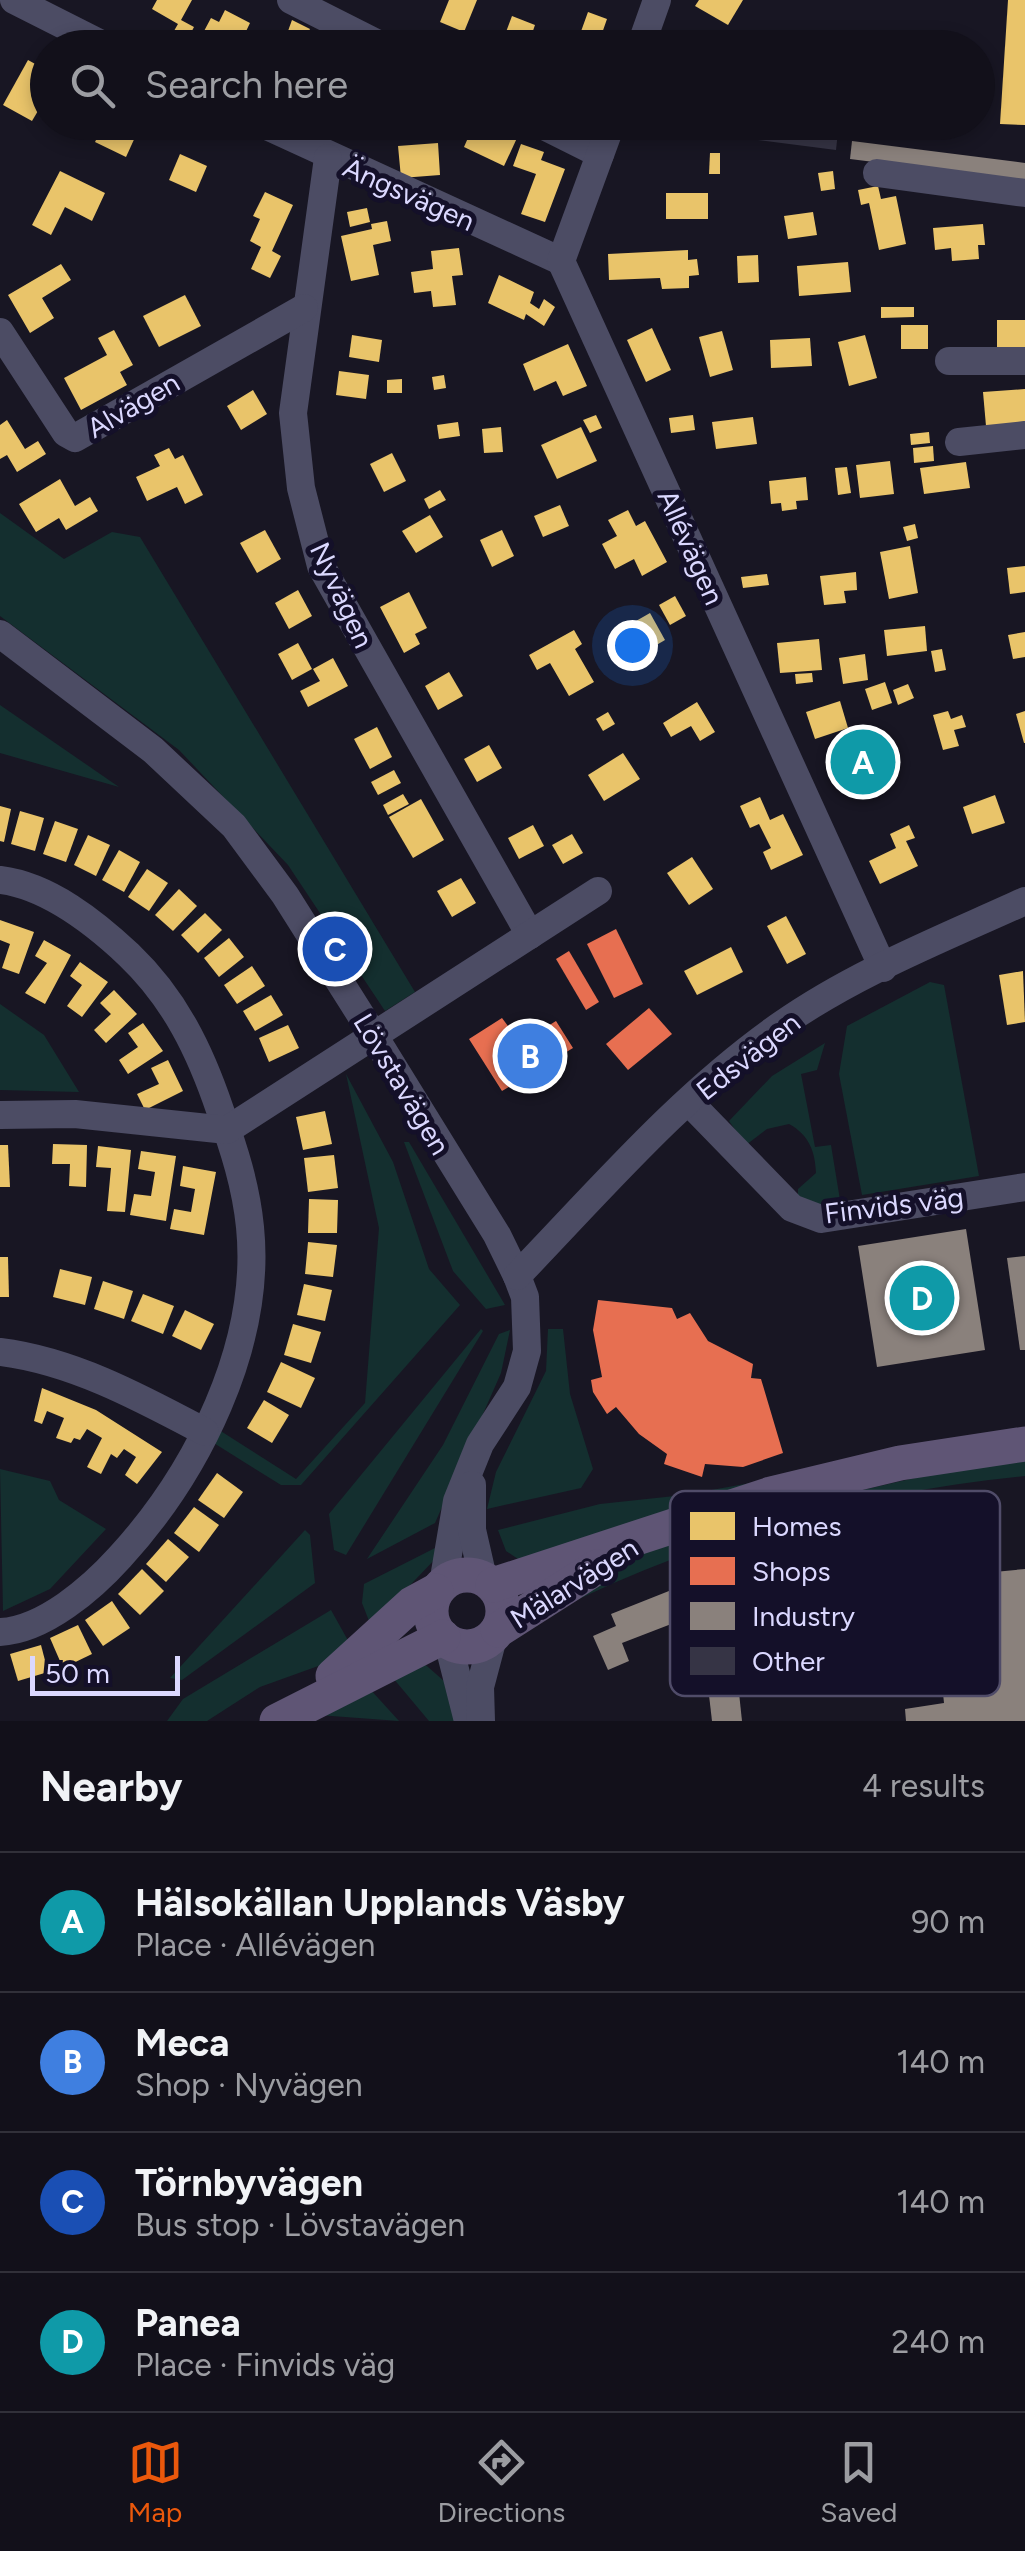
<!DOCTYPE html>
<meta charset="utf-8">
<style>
body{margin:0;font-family:Figtree,sans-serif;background:#1b1923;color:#f1f3f6}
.scale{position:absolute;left:30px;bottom:25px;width:150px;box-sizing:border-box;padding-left:10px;border:5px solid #dbd8ff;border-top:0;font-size:28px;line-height:35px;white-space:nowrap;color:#dbd8ff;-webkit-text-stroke:8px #141029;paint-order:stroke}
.you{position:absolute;left:632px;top:645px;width:35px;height:35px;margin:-25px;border:8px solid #fff;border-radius:50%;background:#1a73e8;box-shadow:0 0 0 15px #1a73e833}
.badge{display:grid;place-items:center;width:65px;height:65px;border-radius:50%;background:#ea580c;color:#fff;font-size:32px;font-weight:700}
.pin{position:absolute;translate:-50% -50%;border:5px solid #fff;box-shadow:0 2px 10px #0006}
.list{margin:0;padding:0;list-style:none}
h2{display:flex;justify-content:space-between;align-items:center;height:130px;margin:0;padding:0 40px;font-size:42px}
h2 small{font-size:32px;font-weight:400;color:#9c9da2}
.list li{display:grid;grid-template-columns:65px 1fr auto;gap:30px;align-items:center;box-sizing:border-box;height:140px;padding:0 40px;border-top:2px solid #313039}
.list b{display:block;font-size:38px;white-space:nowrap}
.list p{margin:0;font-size:32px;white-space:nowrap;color:#9c9da2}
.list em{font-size:32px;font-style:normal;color:#9c9da2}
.icon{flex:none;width:55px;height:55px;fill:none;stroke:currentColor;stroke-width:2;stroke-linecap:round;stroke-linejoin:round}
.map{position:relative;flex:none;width:1025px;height:1721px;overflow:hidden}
.search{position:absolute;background:#12101a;box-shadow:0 5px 15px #0003;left:30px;right:30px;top:30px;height:110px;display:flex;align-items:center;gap:25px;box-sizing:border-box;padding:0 35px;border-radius:55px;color:#9c9da2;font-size:38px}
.sheet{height:690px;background:#12101a}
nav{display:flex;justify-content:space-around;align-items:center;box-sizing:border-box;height:140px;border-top:2px solid #313039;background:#12101a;font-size:28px;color:#9c9da2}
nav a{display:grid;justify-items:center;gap:5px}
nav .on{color:#ea580c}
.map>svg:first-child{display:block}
.green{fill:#142f2f}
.homes{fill:#e9c46a}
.shops{fill:#e76f51}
.industry{fill:#8a817c}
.building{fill:#363445}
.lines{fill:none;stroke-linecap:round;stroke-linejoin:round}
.minor{stroke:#4c4c64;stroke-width:28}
.major{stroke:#5f5575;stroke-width:35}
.labels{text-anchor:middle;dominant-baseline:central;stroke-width:10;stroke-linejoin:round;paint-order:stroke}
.street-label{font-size:28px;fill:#dbd8ff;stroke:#141029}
.key{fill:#141029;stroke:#504c69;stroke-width:2.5}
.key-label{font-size:28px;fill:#dbd8ff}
</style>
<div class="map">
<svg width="1025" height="1721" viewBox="0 0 1025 1721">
<rect width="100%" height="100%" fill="#181623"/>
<g class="green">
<polygon points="0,513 64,559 112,532 140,537 415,992 385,1011 288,865 179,750 0,616"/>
<polygon points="0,705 119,787 0,753"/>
<polygon points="930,982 944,985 979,1176 862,1195 839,1074 847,1026"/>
<polygon points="0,1004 44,1035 79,1092 0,1090"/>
<path d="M825,1043L817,1070L801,1074L815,1147L831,1145L840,1200L827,1208L798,1197V1189L816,1173C815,1151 809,1135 789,1124L767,1129L746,1145L729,1121L772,1076Z"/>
<polygon points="346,1074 393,1162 429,1269 460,1305 301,1485 281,1485 209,1440 216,1428 296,1479 365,1403 379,1228"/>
<polygon points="404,1142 409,1142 505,1305 486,1309 453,1271"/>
<polygon points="481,1329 483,1331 346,1555 334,1550 329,1514"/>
<polygon points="548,1329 563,1329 570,1394 593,1469 581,1488 487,1509 496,1472 546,1371"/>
<polygon points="510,1330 501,1373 435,1523 367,1559 443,1445 499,1334"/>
<path d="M1025,1460V1476C856,1492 682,1543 531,1623L650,1549L771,1511L945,1471Z"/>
<polygon points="0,1469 50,1481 59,1500 106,1529 50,1589 3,1611"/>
<polygon points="777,1478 521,1561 506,1551 498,1530 600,1504 684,1495"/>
<polygon points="305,1530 310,1535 315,1583 182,1680 170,1678"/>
<polygon points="437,1547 437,1557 371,1626 362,1603 364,1584"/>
<polygon points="331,1610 350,1644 321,1665 260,1687 207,1721 167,1721 183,1699"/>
<polygon points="420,1660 444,1681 455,1721 429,1721 388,1672"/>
<polygon points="369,1688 399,1721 318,1715"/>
</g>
<g class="homes">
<polygon points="157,0 192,0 181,20 194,27 183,48 164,48 178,24 152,9"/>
<polygon points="449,0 477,0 464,32 440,22"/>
<polygon points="699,0 743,0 728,25 695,6"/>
<polygon points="1008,0 1025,0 1025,125 1000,124"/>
<polygon points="225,10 250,23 238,48 195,48 211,18 219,22"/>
<polygon points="588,12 607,19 600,39 611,43 609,48 575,48"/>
<polygon points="512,16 535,25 527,48 500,48"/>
<polygon points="292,20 310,29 305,39 288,31"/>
<polygon points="28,60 48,71 48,94 32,121 3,105"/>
<polygon points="105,122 142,122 126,157 95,142"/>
<polygon points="475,122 517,138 504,166 464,147"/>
<polygon points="438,143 440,175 401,178 398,146"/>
<polygon points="521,144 544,152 541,160 565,169 545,222 521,214 536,174 513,166"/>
<polygon points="710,153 720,153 720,174 709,174"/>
<polygon points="180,154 207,166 196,192 169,180"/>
<polygon points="60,171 105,193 92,221 65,207 51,235 32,225"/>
<polygon points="833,171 835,189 821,191 818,173"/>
<polygon points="878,186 881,199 896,196 906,244 879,250 869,203 861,205 858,190"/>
<polygon points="265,192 293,205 272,251 281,256 270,278 251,269 261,247 250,241 260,219 253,216"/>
<rect x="666" y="193" width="42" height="26"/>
<polygon points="367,208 370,222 350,227 347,212"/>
<polygon points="813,212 817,235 788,239 784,216"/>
<polygon points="387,221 391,241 373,245 379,275 351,281 341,236 372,229 371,224"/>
<polygon points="983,224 985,245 978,245 979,259 952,261 951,248 935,250 933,228"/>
<polygon points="459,248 463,275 452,276 456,305 433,307 431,291 414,293 411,272 433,269 431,251"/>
<polygon points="688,250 688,260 697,259 699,275 689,276 689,288 662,289 660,278 609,280 608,254"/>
<polygon points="758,255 759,282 738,283 737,256"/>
<polygon points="848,262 851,292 799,296 797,266"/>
<polygon points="61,264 71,280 42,298 54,318 30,333 8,295"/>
<polygon points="499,275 534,292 530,303 539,309 544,299 555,307 544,326 526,314 524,320 488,303"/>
<polygon points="185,295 201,326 159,347 143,316"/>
<polygon points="881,307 914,307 914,317 881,318"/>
<rect x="997" y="320" width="28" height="27"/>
<rect x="901" y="325" width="27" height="24"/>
<polygon points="652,328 671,370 646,382 627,340"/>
<polygon points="114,330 133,365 120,372 127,385 81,410 64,378 107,355 98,338"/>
<polygon points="722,331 733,370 710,377 699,337"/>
<polygon points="352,335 382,340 379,362 349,357"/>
<polygon points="865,335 877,378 849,386 838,342"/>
<polygon points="810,338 812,366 771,368 770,340"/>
<polygon points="568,344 587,386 563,396 556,381 534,391 523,364"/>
<polygon points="339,371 369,375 366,399 336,395"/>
<polygon points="444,375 446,388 434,390 432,377"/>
<polygon points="402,379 402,393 387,393 387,380"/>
<polygon points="1025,389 1025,422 986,426 983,392"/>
<polygon points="253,390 267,414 241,430 227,406"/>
<polygon points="596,415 602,428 590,433 583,420"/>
<polygon points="693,415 695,430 671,433 669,418"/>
<polygon points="753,417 757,444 716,449 712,422"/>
<polygon points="7,420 25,449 38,441 46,454 17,472 7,455 0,459 0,425"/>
<polygon points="458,422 460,436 439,439 437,425"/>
<polygon points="501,427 503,452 484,453 482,429"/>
<polygon points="581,427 597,461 557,479 541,445"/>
<polygon points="929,432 930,443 911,445 910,434"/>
<polygon points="933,446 934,461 914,463 913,448"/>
<polygon points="169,448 175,459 183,455 203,495 185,504 177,487 147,501 136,477 160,466 154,455"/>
<polygon points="392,453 406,481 384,492 370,464"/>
<polygon points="890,461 894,494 860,498 856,465"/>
<polygon points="966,462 970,488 924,494 920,468"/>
<polygon points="847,467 851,493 838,495 835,468"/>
<polygon points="806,477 808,500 796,501 797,509 782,511 781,503 771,504 769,481"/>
<polygon points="60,479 75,506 90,497 98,511 66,530 59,518 36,532 19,504"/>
<polygon points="440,490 446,500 429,509 424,499"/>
<polygon points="560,505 569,526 543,537 534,516"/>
<polygon points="628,510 636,526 645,521 667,562 642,576 634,559 615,569 602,544 617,536 608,520"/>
<polygon points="430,515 443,537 416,553 402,531"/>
<polygon points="915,524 918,538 907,541 903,527"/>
<polygon points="265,530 281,559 257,573 240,543"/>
<polygon points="502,530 514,556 492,567 480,540"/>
<polygon points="910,546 918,593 889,599 880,552"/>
<polygon points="1025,566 1025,592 1010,594 1007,568"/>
<polygon points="856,572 857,590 844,591 846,603 824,605 820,576"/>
<polygon points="767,574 769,585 743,588 741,577"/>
<polygon points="298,590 312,616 289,629 275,603"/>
<polygon points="409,592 427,628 415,634 420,644 404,653 380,607"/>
<polygon points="675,596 686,616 670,625 659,605"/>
<polygon points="650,613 665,640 631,660 615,633"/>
<polygon points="925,626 927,651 887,656 884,630"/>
<polygon points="574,630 582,644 575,649 594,682 569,696 550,663 537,670 529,655"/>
<polygon points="1025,632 1025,657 1013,659 1008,635"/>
<polygon points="819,639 822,670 780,673 777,643"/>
<polygon points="298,643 312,669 292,680 278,654"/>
<polygon points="942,649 946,670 935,672 931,651"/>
<polygon points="865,654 868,680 843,684 839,658"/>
<polygon points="333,658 348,686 308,707 300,691 320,681 313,669"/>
<polygon points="449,672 463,696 438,710 425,686"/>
<polygon points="812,673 813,682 796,684 795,674"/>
<polygon points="885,682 892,703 872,710 865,689"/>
<polygon points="908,684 914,698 898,705 893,690"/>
<polygon points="840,701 848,728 815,739 806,712"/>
<polygon points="697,702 715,732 700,741 691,726 671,737 663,723"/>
<polygon points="948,711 951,719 962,715 966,727 954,730 959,746 943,750 933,715"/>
<polygon points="1025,711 1025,743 1024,743 1016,714"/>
<polygon points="608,712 615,724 603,731 596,719"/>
<polygon points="377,727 392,757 370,769 354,739"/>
<polygon points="489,745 502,768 477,782 464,759"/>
<polygon points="623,753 640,779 604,801 588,775"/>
<polygon points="394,770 401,783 378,795 371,782"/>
<polygon points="403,794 409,804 388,815 383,805"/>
<polygon points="995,795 1005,823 972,834 963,807"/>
<polygon points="760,797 770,820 783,814 803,855 771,870 763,852 771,848 759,824 750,828 740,806"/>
<polygon points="421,799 444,840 413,858 389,817"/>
<polygon points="0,806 11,809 4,842 0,841"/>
<polygon points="20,811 44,818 35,851 11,844"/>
<polygon points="55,821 78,829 66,862 43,854"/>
<polygon points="533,825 544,846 519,859 508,838"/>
<polygon points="909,825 915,838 906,841 918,866 880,884 869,861 896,848 890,834"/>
<polygon points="572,834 583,853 563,864 552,845"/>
<polygon points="88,835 110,845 96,876 74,865"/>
<polygon points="119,850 140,862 124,892 102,880"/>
<polygon points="692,857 713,889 689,905 667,873"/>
<polygon points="147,869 168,883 149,911 128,897"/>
<polygon points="461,878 476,903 452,917 437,891"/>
<polygon points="179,889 197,906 173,931 155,915"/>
<polygon points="205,913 222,930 198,953 181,935"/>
<polygon points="786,916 806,954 787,964 767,926"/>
<polygon points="0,920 34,932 19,974 2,968 10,944 0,940"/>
<polygon points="229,938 244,957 219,977 204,958"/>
<polygon points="44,940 71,955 45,1004 25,993 47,963 35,956"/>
<polygon points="731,947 743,972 697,995 684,971"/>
<polygon points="80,962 108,982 82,1017 67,1006 82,985 70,976"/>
<polygon points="252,966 265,986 237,1004 224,985"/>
<polygon points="1023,971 1025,1022 1007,1025 999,975"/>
<polygon points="114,990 137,1014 106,1043 94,1030 111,1014 100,1003"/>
<polygon points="271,995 283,1015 255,1031 243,1011"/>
<polygon points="143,1023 163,1051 128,1074 119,1060 138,1047 128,1033"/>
<polygon points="288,1025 299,1048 269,1062 259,1038"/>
<polygon points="168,1060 183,1091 145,1110 137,1094 159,1084 151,1068"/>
<polygon points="325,1111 332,1144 303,1150 296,1117"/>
<polygon points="53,1144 87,1145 86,1187 69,1186 70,1164 52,1164"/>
<polygon points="0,1145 8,1145 10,1187 0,1187"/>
<polygon points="98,1146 131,1150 125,1212 107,1211 111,1168 96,1167"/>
<polygon points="141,1151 176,1156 166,1221 130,1215 134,1194 151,1196 155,1172 138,1169"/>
<polygon points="334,1155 338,1188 308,1192 304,1158"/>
<polygon points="183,1166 216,1172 204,1235 170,1229 174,1209 191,1212 195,1189 180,1186"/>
<polygon points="309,1199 338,1200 337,1233 308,1233"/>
<polygon points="308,1242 337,1245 333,1277 305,1274"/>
<polygon points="0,1257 8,1257 9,1297 0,1297"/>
<polygon points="60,1269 92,1277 85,1305 53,1297"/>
<polygon points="103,1281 133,1291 124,1319 94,1309"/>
<polygon points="304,1284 332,1290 325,1321 297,1315"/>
<polygon points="143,1294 174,1306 163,1334 131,1321"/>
<polygon points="185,1310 214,1324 201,1350 172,1336"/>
<polygon points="293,1324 321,1332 311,1363 284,1355"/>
<polygon points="281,1362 315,1378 301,1408 267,1392"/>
<polygon points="42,1388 96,1410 162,1452 137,1484 125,1475 136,1457 124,1449 117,1458 111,1454 101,1474 87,1467 102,1438 87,1429 80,1440 74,1438 71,1443 56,1438 64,1418 47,1411 42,1424 34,1421"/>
<polygon points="264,1400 289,1415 272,1443 247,1428"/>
<polygon points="217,1473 243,1492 224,1518 198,1500"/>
<polygon points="194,1507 219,1525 199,1552 174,1533"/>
<polygon points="168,1539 189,1557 166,1582 146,1564"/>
<polygon points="142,1569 164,1591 140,1615 118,1594"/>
<polygon points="112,1601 130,1628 103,1646 85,1620"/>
<polygon points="78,1625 92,1654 63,1668 50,1638"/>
<polygon points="41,1645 48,1672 18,1681 10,1654"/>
</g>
<g class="shops">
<polygon points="872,755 877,767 854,773 850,760"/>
<polygon points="616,929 643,984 614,998 587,944"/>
<polygon points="569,951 599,1002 586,1010 556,959"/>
<polygon points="649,1008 672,1034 628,1070 606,1044"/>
<polygon points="502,1018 511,1030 522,1023 530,1037 556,1021 573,1048 502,1091 469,1039"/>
<polygon points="598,1300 672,1308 677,1319 690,1313 708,1341 753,1364 751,1378 761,1379 783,1453 743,1467 705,1464 702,1477 664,1464 667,1454 639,1434 616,1407 607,1414 593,1392 591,1380 602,1377 593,1330"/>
</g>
<g class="industry">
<polygon points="852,141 1025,163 1025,181 850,159"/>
<polygon points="966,1229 985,1350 877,1367 858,1246"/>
<polygon points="1025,1256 1025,1350 1020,1350 1007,1258"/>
<polygon points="1025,1569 1025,1721 906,1721 905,1709 944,1703 931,1578"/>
<polygon points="679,1587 692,1616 622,1643 629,1661 608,1670 593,1636 616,1626 611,1614"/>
<polygon points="737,1674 742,1721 712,1721 707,1678"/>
</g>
<g class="building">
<polygon points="681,30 720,34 719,48 679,48"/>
<polygon points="672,122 839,122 836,150 671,129"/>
</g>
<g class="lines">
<g class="minor">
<polyline points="14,0 109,48"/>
<polyline points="291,0 386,48"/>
<polyline points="640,48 657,0"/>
<polyline points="258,122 561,261"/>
<polyline points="536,122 600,154"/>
<polyline points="612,122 561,261 883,968"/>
<polyline points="328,158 293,413 301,488 321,566 530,935"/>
<polyline points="877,173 1025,193"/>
<polyline points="0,332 66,433 75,438 304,308"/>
<polyline points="949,361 1025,361"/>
<polyline points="959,442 1025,435"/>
<polyline points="0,634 153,750 234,826 285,895 374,1036 497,1235 517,1276 525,1297 527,1351 517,1387 480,1444 457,1501 443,1584"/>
<path d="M0,880C49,886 95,923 129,955C175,999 200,1051 220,1110C234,1149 246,1186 250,1227C262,1345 197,1473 120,1557C92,1588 44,1630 0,1632"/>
<polyline points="689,1102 792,1208 821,1219 1025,1187"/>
<polyline points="0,1115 75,1114 227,1130 598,891"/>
<path d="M517,1276C600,1190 682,1094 781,1025C855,973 944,938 1025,901"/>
<path d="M0,1352C73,1361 141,1398 205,1432"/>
<polyline points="472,1485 472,1530 483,1578"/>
<polyline points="448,1642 468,1721"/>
<polyline points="481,1721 480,1687 493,1638"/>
</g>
<g class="major">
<circle cx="467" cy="1611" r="36"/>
<polyline points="493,1585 771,1494 900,1463 1025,1444"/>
<polyline points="498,1630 597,1567"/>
<polyline points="333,1676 412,1604 436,1591"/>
<polyline points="277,1721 443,1637"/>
</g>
</g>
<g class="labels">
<g class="street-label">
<text transform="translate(409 194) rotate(24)">Ängsvägen</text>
<text transform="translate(133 405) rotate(-30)">Alvägen</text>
<text transform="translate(691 547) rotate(66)">Allévägen</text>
<text transform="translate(342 595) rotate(65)">Nyvägen</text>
<text transform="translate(748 1056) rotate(-38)">Edsvägen</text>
<text transform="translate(402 1084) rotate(59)">Lövstavägen</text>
<text transform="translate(894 1205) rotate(-7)">Finvids väg</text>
<text transform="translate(574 1583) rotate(-32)">Mälarvägen</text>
</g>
</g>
<rect x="670" y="1491" width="330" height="205" rx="15" class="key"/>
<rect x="690" y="1512" width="45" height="28" fill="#e9c46a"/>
<rect x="690" y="1557" width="45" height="28" fill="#e76f51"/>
<rect x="690" y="1602" width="45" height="28" fill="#8a817c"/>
<rect x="690" y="1647" width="45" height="28" fill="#363445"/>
<g class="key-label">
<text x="752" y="1536">Homes</text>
<text x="752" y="1581">Shops</text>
<text x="752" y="1626">Industry</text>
<text x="752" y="1671">Other</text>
</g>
</svg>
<div class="scale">50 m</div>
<div class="you"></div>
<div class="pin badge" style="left:863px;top:762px;background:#0f9aa8">A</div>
<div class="pin badge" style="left:530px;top:1056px;background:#3f7fe0">B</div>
<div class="pin badge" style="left:335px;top:949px;background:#1a4fb4">C</div>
<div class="pin badge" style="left:922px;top:1298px;background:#0f9aa8">D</div>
<div class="search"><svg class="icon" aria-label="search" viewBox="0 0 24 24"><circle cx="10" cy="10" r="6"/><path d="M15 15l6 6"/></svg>Search here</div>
</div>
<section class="sheet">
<h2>Nearby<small>4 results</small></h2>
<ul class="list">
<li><span class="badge" style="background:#0f9aa8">A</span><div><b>Hälsokällan Upplands Väsby</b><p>Place · Allévägen</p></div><em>90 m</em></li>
<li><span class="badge" style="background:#3f7fe0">B</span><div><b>Meca</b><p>Shop · Nyvägen</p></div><em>140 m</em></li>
<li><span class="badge" style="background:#1a4fb4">C</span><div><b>Törnbyvägen</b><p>Bus stop · Lövstavägen</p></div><em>140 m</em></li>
<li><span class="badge" style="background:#0f9aa8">D</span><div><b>Panea</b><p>Place · Finvids väg</p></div><em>240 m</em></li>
</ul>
</section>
<nav>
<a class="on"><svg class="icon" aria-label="map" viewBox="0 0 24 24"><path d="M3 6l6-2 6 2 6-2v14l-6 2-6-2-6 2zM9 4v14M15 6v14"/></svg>Map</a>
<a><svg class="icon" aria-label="directions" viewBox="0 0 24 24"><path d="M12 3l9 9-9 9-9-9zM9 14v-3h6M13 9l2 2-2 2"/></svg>Directions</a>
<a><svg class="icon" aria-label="saved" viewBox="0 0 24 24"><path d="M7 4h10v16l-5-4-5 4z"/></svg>Saved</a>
</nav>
